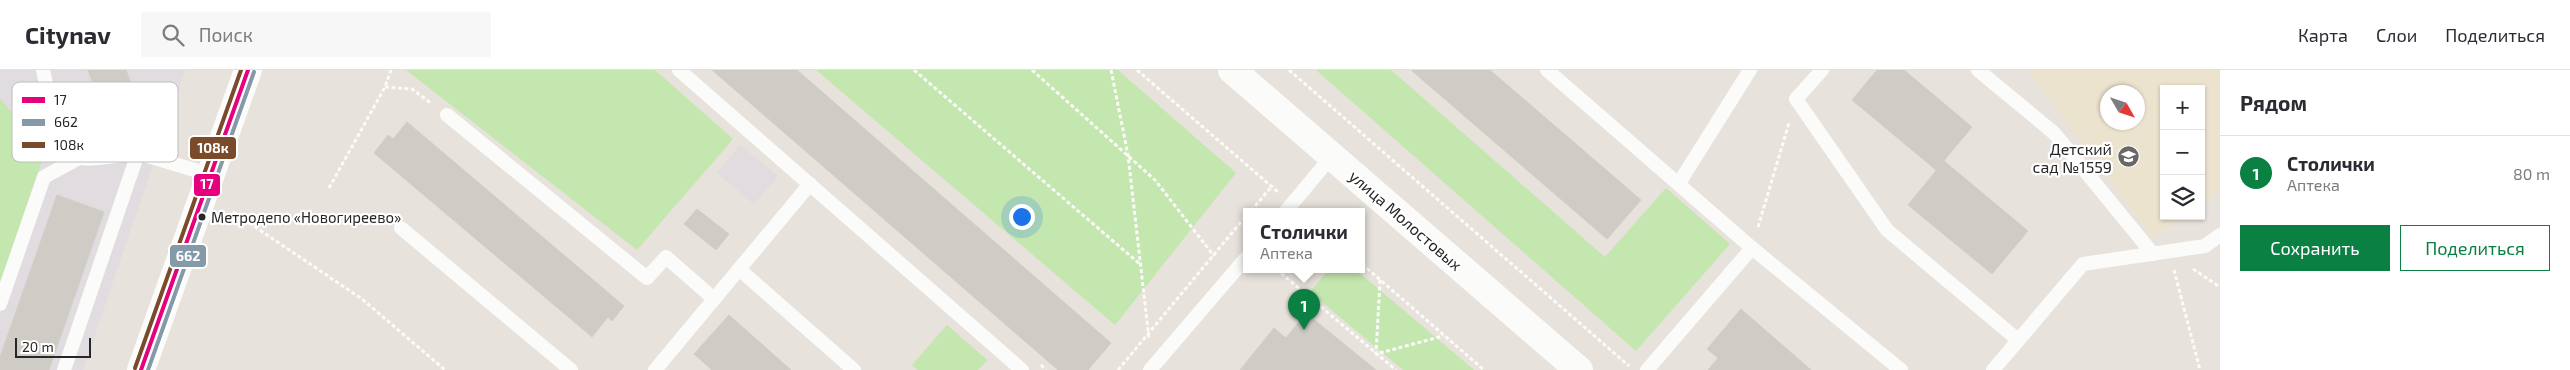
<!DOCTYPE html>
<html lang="ru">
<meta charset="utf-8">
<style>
body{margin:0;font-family:"Exo 2",sans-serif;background:#f7f7f7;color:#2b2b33}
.controls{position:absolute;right:15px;top:15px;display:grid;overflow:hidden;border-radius:0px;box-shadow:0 1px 4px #0004}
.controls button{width:45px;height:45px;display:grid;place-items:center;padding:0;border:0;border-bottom:1px solid #e1e1e2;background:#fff;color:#2b2b33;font:25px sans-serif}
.compass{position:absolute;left:2100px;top:15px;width:45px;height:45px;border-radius:50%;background:#fff;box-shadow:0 1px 4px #0004;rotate:129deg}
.scale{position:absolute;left:15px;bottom:12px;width:76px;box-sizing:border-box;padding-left:5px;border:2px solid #272727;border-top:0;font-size:14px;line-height:18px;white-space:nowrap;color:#272727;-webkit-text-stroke:4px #fff;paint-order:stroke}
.you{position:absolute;left:1021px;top:146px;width:18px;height:18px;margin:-12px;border:4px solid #fff;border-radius:50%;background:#1a73e8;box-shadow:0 0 0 8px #1a73e833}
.badge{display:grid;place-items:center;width:32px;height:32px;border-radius:50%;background:#0b8043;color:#fff;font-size:16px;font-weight:700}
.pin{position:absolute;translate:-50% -41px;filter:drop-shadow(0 1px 2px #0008)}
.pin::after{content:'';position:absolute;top:26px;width:18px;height:15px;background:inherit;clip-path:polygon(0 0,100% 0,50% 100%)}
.popup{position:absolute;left:1243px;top:138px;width:122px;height:65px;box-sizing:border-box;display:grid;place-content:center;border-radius:0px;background:#fff;filter:drop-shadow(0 1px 4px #0005);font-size:16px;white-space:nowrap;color:#7c7c81}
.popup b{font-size:19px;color:#2b2b33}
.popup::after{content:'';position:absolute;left:50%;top:100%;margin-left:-10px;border:10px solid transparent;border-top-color:#fff}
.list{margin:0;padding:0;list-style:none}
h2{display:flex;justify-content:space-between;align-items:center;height:65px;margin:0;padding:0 20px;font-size:21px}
h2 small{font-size:16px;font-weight:400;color:#7c7c81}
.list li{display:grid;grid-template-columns:32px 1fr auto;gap:15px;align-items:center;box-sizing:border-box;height:75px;padding:0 20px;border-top:1px solid #e1e1e2}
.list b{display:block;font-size:19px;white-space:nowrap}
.list p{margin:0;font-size:16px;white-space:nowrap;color:#7c7c81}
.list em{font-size:16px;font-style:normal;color:#7c7c81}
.actions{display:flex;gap:10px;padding:15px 20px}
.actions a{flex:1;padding:11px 0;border:1px solid #0b8043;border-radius:0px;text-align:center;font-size:18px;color:#0b8043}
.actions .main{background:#0b8043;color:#fff}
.icon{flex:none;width:28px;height:28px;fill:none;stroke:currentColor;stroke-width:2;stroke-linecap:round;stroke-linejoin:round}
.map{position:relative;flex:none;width:2220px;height:300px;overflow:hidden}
header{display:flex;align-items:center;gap:30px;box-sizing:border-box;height:70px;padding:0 25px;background:#fff;border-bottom:1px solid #e1e1e2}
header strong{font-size:24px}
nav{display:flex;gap:28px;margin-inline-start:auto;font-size:18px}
.search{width:350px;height:45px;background:#f7f7f7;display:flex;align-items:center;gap:12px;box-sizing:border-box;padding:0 18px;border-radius:0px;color:#7c7c81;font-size:19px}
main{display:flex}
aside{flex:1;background:#fff}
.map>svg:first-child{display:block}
.industrial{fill:#e1dcdf}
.education{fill:#ece3ce;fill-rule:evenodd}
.green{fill:#c4e6af}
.building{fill:#cfccc6;stroke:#d2cec7}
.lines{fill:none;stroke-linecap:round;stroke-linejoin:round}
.path{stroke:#fbfbfa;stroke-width:3;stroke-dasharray:4 2.5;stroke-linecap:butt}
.service{stroke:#fbfbfa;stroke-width:14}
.tertiary{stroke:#fbfbfa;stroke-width:28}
.secondary{stroke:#fbfbfa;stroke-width:28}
.bus-1-casing{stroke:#fff;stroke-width:8}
.bus-2-casing{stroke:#fff;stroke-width:8}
.bus-3-casing{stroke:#fff;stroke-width:8}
.bus-1{stroke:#e5007d;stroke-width:4}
.bus-2{stroke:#849aa9;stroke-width:4}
.bus-3{stroke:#7a4b2a;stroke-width:4}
.bus-dot{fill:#272727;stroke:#fff;stroke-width:2}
.labels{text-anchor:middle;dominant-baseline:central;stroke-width:4.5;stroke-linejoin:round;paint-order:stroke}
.bus-label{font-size:15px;fill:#272727;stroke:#fff;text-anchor:start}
.poi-label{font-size:16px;fill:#272727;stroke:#fff;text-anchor:end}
.street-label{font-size:16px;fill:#272727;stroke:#fff}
.key{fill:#fff;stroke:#bebebe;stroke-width:1}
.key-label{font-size:14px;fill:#272727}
.line-badge{stroke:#fff;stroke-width:2}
.badge-label{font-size:14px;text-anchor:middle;font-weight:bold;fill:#fff}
</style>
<header>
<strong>Citynav</strong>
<div class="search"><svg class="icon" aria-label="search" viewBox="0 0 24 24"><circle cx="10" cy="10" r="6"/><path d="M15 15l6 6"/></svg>Поиск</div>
<nav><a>Карта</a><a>Слои</a><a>Поделиться</a></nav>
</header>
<main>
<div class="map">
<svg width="2220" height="300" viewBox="0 0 2220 300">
<rect width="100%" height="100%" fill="#e7e2db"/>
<g class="industrial">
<polygon points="0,0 185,0 83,300 0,300"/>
<polygon points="740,75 778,106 754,134 717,103"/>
</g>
<path class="education" d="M2028,0H2220V121L2201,134V19H2164V146H2184L2153,168ZM2108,22H2138V52H2108Z"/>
<g class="green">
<polygon points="406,0 655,0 733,69 637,180"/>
<polygon points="816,0 1118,0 1236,103 1115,255"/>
<polygon points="1316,0 1391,0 1605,187 1666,118 1730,174 1636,281"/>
<polygon points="0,29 45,81 0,214"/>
<polygon points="1329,199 1355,199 1474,300 1403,300 1310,222"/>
<polygon points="947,255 987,290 978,300 917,300 912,295"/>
</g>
<g class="building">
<polygon points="88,0 126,0 133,19 99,31"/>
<polygon points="712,0 797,0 1111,273 1088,300 1058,300"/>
<polygon points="1411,0 1490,0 1641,130 1607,169"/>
<polygon points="1877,0 1904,0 1972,57 1936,100 1852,30"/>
<polygon points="155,31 174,37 167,57 149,51"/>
<polygon points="407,52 624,236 612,251 608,247 592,267 374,83 388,65 393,69"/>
<polygon points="1944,91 2028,161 1992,204 1908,135"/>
<polygon points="57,125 104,142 49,300 0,300 0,287"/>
<polygon points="697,139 729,164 716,180 684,154"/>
<polygon points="1741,239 1811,300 1708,300 1718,288 1707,279"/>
<polygon points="1306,243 1376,300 1240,300 1274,258 1286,268"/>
<polygon points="729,245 791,300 712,300 694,284"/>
</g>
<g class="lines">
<g class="path">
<polyline points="914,0 1141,195"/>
<polyline points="1032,0 1155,110 1214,186"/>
<polyline points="1111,0 1128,85 1149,269"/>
<polyline points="1137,0 1278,122"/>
<polyline points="1289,0 1629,296"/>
<polyline points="385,17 412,19 432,34"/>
<polyline points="144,66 146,61 163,68"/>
<polyline points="329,118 385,17 391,0"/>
<polyline points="1251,141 1272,116"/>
<polyline points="233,142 362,229 445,300"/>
<polyline points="1758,157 1789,53"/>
<polyline points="1362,194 1484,300"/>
<polyline points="1276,199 1396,300"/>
<polyline points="2193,199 2220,217"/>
<polyline points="2174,200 2200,300"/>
<polyline points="1380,210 1376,284 1443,266"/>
<polyline points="1041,295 1046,300"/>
<polyline points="1118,300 1246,146"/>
</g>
<g class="service">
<polyline points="43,0 46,14 74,53 138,83"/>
<polyline points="679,0 1022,300"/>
<polyline points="1547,0 1752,178 1901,300"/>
<polyline points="1822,0 1796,29 1887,160 2018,270"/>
<polyline points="1978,0 2054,63 2153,184"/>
<polyline points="447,45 647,208 666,187 714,229"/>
<path d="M37,60C75,100 88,88 138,83"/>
<polyline points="1679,113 1750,0"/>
<polyline points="1286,141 1332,86"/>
<polyline points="401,158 571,300"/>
<polyline points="739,199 854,300"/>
<polyline points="0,234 44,107 77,89"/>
<polyline points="64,300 138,83 211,105"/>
<polyline points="655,300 810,114"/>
<polyline points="1150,300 1246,188"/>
<polyline points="1647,300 1752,178"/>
<polyline points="1993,300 2083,194 2205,176 2220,165"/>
</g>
<polyline class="tertiary" points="1232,0 1579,300"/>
<polyline class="secondary" points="141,300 248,0"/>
<defs>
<polyline id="bus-1" points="141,300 248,0"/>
<polyline id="bus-2" points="148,300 254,2"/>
<polyline id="bus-3" points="135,298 241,0"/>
</defs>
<use href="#bus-1" class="bus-1-casing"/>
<use href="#bus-2" class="bus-2-casing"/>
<use href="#bus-3" class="bus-3-casing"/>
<use href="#bus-1" class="bus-1"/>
<use href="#bus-2" class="bus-2"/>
<use href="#bus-3" class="bus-3"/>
</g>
<defs>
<symbol id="school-disc" viewBox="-11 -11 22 22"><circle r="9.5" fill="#6a6866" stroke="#fff"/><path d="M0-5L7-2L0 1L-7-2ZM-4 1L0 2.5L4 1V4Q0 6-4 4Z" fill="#fff"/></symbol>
</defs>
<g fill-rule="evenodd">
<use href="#school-disc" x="2116" y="74" width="25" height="25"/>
</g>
<circle class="bus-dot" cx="202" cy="147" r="4.5"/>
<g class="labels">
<g class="bus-label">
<text x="211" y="147">Метродепо «Новогиреево»</text>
</g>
<g class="poi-label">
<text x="2112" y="78">Детский<tspan x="2112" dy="18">сад №1559</tspan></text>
</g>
<g class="street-label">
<text transform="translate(1406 150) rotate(41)">улица Молостовых</text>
</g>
</g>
<rect x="12" y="12" width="166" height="80" rx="8" class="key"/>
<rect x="22" y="27" width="23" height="6" fill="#e5007d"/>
<rect x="22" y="49" width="23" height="7" fill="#849aa9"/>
<rect x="22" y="72" width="23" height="6" fill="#7a4b2a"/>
<g class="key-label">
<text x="54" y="35">17</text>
<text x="54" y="57">662</text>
<text x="54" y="80">108к</text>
</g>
<g class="line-badge">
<rect x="189" y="66" width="48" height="24" rx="5" fill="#7a4b2a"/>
<rect x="193" y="103" width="28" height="24" rx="5" fill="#e5007d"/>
<rect x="169" y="174" width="38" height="24" rx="5" fill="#849aa9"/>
</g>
<g class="badge-label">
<text x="213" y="83">108к</text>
<text x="207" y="119">17</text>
<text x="188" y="191">662</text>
</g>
</svg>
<div class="controls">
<button>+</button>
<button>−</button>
<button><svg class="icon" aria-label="layers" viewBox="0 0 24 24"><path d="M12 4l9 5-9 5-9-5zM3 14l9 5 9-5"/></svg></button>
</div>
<svg class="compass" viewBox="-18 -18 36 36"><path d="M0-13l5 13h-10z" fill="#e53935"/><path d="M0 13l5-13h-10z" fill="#7c7c81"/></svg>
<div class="scale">20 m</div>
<div class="you"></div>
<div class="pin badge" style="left:1304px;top:260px">1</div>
<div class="popup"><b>Столички</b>Аптека</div>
</div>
<aside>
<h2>Рядом<small></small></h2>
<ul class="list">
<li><span class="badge">1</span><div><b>Столички</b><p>Аптека</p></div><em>80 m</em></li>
</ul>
<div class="actions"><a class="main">Сохранить</a><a>Поделиться</a></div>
</aside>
</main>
